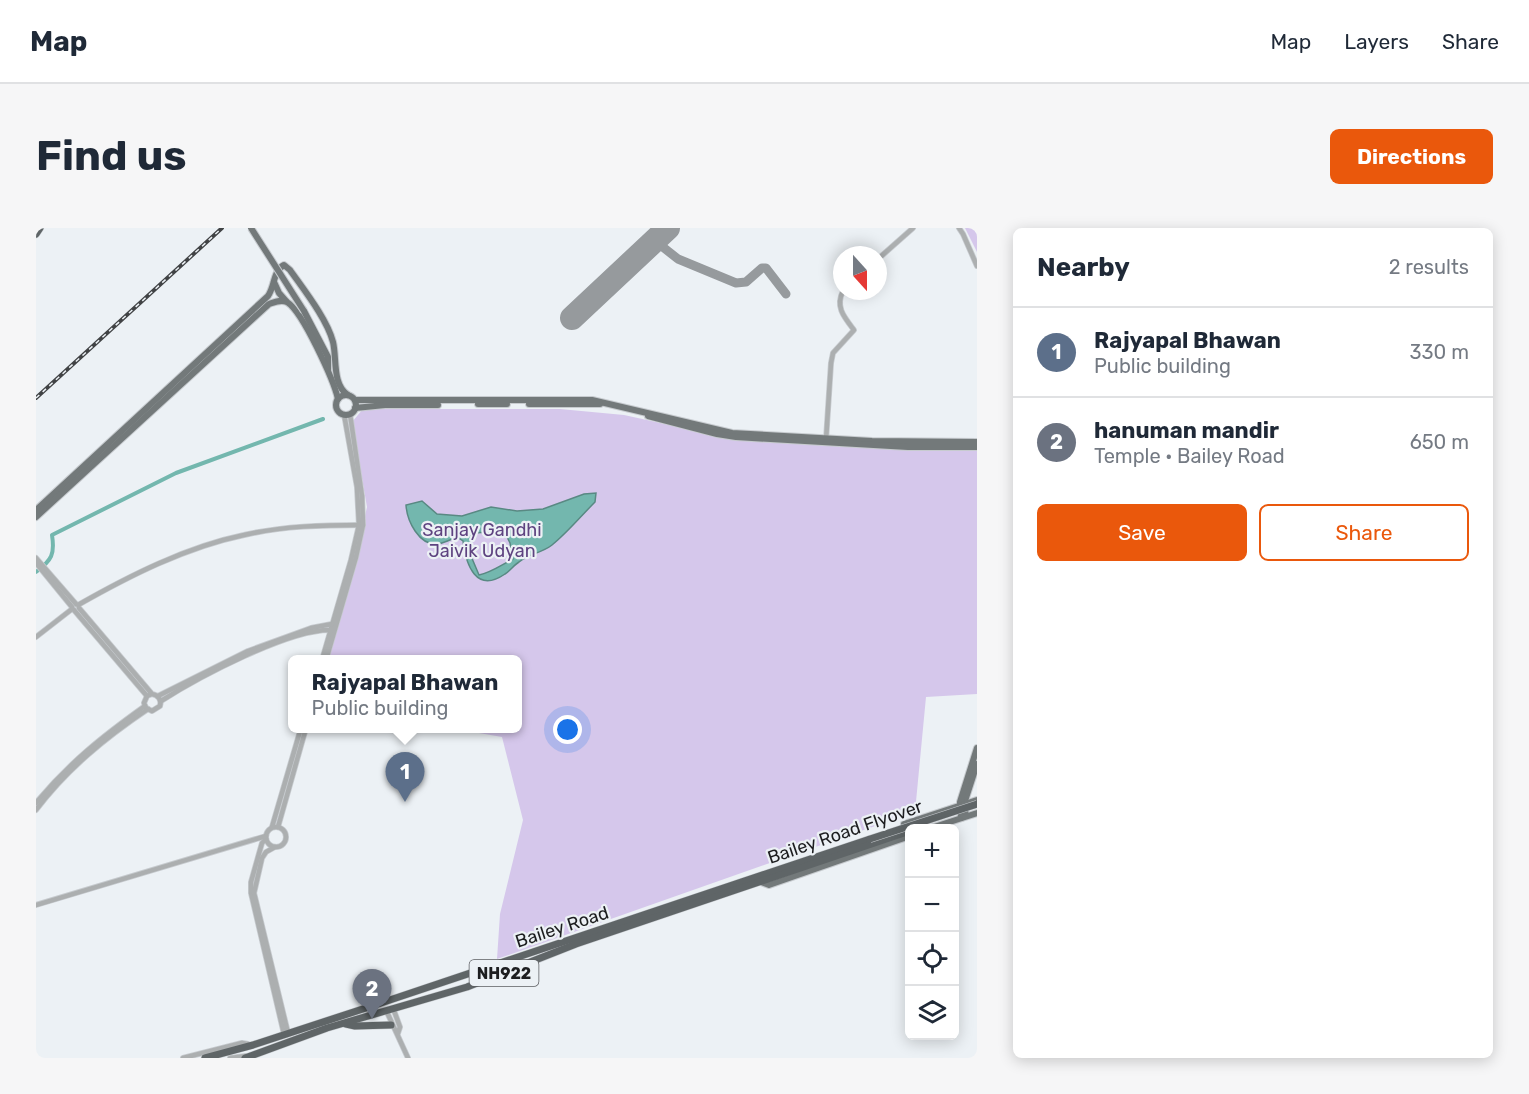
<!DOCTYPE html>
<meta charset="utf-8">
<style>
body{margin:0;font-family:Rubik,sans-serif;background:#f6f6f7;color:#1f2937}
.controls{position:absolute;right:18px;bottom:18px;display:grid;overflow:hidden;border-radius:9px;box-shadow:0 3px 15px #0003}
.controls button{width:54px;height:54px;display:grid;place-items:center;padding:0;border:0;border-bottom:2px solid #e0e1e3;background:#fff;color:#1f2937;font:30px sans-serif}
.compass{position:absolute;left:797px;top:18px;width:54px;height:54px;border-radius:50%;background:#fff;box-shadow:0 3px 15px #0003;rotate:159deg}
.you{position:absolute;left:532px;top:502px;width:21px;height:21px;margin:-15px;border:4px solid #fff;border-radius:50%;background:#1a73e8;box-shadow:0 0 0 9px #1a73e833}
.badge{display:grid;place-items:center;width:39px;height:39px;border-radius:50%;background:#ea580c;color:#fff;font-size:20px;font-weight:700}
.pin{position:absolute;translate:-50% -50px;filter:drop-shadow(0 2px 3px #0008)}
.pin::after{content:'';position:absolute;top:32px;width:21px;height:18px;background:inherit;clip-path:polygon(0 0,100% 0,50% 100%)}
.popup{position:absolute;left:252px;top:427px;width:234px;height:78px;box-sizing:border-box;display:grid;place-content:center;border-radius:9px;background:#fff;filter:drop-shadow(0 2px 4px #0005);font-size:20px;white-space:nowrap;color:#747a83}
.popup b{font-size:22px;color:#1f2937}
.popup::after{content:'';position:absolute;left:50%;top:100%;margin-left:-12px;border:12px solid transparent;border-top-color:#fff}
.list{margin:0;padding:0;list-style:none}
h2{display:flex;justify-content:space-between;align-items:center;height:78px;margin:0;padding:0 24px;font-size:26px}
h2 small{font-size:20px;font-weight:400;color:#747a83}
.list li{display:grid;grid-template-columns:39px 1fr auto;gap:18px;align-items:center;box-sizing:border-box;height:90px;padding:0 24px;border-top:2px solid #e0e1e3}
.list b{display:block;font-size:22px;white-space:nowrap}
.list p{margin:0;font-size:20px;white-space:nowrap;color:#747a83}
.list em{font-size:20px;font-style:normal;color:#747a83}
.actions{display:flex;gap:12px;padding:18px 24px}
.actions a{flex:1;padding:14px 0;border:2px solid #ea580c;border-radius:9px;text-align:center;font-size:21px;color:#ea580c}
.actions .main{background:#ea580c;color:#fff}
.icon{flex:none;width:33px;height:33px;fill:none;stroke:currentColor;stroke-width:2;stroke-linecap:round;stroke-linejoin:round}
.map{position:relative;flex:none;width:941px;height:830px;overflow:hidden;border-radius:9px}
header{display:flex;align-items:center;gap:36px;box-sizing:border-box;height:84px;padding:0 30px;background:#fff;border-bottom:2px solid #e0e1e3}
header strong{font-size:28px}
nav{display:flex;gap:33px;margin-inline-start:auto;font-size:21px}
.intro{display:flex;align-items:center;justify-content:space-between;box-sizing:border-box;height:144px;padding:0 36px}
h1{margin:0;font-size:42px}
.button{padding:15px 27px;border-radius:9px;background:#ea580c;color:#fff;font-size:21px;font-weight:700}
main{display:flex;gap:36px;padding:0 36px}
aside{flex:1;background:#fff;border-radius:9px;box-shadow:0 3px 15px #0003}
.map>svg:first-child{display:block}
.green{fill:#d5c7eb}
.water{fill:#73b7ae;stroke:#598983;stroke-width:1.5;fill-rule:evenodd}
.lines{fill:none;stroke-linecap:round;stroke-linejoin:round}
.canal{stroke:#73b7ae;stroke-width:4}
.taxiway{stroke:#969a9d;stroke-width:9}
.runway{stroke:#969a9d;stroke-width:24}
.minor-casing{stroke:#c7cbcf;stroke-width:6}
.major-casing{stroke:#c7cbcf;stroke-width:8}
.highway-casing{stroke:#c7cbcf;stroke-width:8}
.minor{stroke:#acafb0;stroke-width:4.5}
.major{stroke:#73797a;stroke-width:6}
.highway{stroke:#5f6567;stroke-width:7}
.rail-casing{stroke:#414345;stroke-width:4}
.rail{stroke:#ecf1f5;stroke-width:1.5;stroke-dasharray:4.5;stroke-linecap:butt}
.major-bridge-casing{stroke:#c7cbcf;stroke-width:8;stroke-linecap:butt}
.highway-bridge-casing{stroke:#c7cbcf;stroke-width:8;stroke-linecap:butt}
.major-bridge{stroke:#73797a;stroke-width:6}
.highway-bridge{stroke:#5f6567;stroke-width:7}
.labels{text-anchor:middle;dominant-baseline:central;stroke-width:4.5;stroke-linejoin:round;paint-order:stroke}
.shield{fill:#ecf1f5;stroke:#5b5d60;stroke-width:1.5}
.shield-label{font-size:16px;font-weight:bold;fill:#1d1e20}
.park-label{font-size:18px;fill:#5e4380;stroke:#ecf1f5}
.street-label{font-size:18px;fill:#1d1e20;stroke:#ecf1f5}
</style>
<header>
<strong>Map</strong>
<nav><a>Map</a><a>Layers</a><a>Share</a></nav>
</header>
<div class="intro"><h1>Find us</h1><a class="button">Directions</a></div>
<main>
<div class="map">
<svg width="941" height="830" viewBox="0 0 941 830">
<rect width="100%" height="100%" fill="#ecf1f5"/>
<g class="green">
<polygon points="929,0 941,0 941,24"/>
<polygon points="327,181 524,181 588,187 707,213 941,219 941,466 890,469 879,584 461,731 464,686 487,592 466,509 420,501 482,500 482,432 291,432 313,356 331,279 316,194"/>
</g>
<path class="water" d="M560,265L559,274C545,288 531,305 516,317C506,325 492,326 483,334C478,337 474,343 469,346C440,366 430,337 427,313L421,309C416,311 408,315 402,316C383,318 371,293 370,277L386,273L401,286L426,288L455,279L481,283L507,281L548,266ZM468,303L474,315L477,331C465,337 456,344 443,347L435,328L434,318L438,305Z"/>
<g class="lines">
<path class="canal" d="M0,344C16,332 19,326 16,307L140,245L287,191"/>
<polyline class="taxiway" points="623,8 623,16 642,31 700,55 710,54 726,40 730,40 750,66"/>
<polyline class="runway" points="536,90 632,0"/>
<defs>
<g id="minor">
<polyline points="923,0 927,6 941,38"/>
<polyline points="842,31 877,0"/>
<path d="M790,212L795,135L797,125L818,102C808,89 799,79 807,63"/>
<polyline points="0,330 40,376"/>
<polyline points="0,335 36,379"/>
<path d="M42,377C93,348 150,319 208,307C247,298 287,297 327,297"/>
<path d="M43,380L116,466C122,467 126,472 124,478L116,483L110,480L108,475L111,468L116,466"/>
<polyline points="38,382 111,468"/>
<polyline points="0,409 36,381"/>
<polyline points="286,432 315,332 323,297 321,259 308,186"/>
<polyline points="290,432 320,329 327,297 326,268 314,186"/>
<polyline points="122,468 212,423 275,400 296,396"/>
<path d="M125,473C161,450 254,400 296,402"/>
<path d="M0,575C33,535 67,508 109,478"/>
<path d="M0,582C31,541 69,510 112,481"/>
<circle cx="240" cy="609" r="10"/>
<polyline points="236,599 265,500"/>
<polyline points="242,599 270,500"/>
<polyline points="230,611 226,615 215,654 215,665 248,806"/>
<polyline points="239,619 230,624 226,630 218,665 252,805"/>
<polyline points="0,677 230,608"/>
<polyline points="357,780 364,799 362,805"/>
<polyline points="350,782 372,830"/>
<polyline points="147,830 206,815 212,816"/>
<polyline points="194,830 210,828"/>
</g>
<g id="major">
<polyline points="238,54 243,65 250,73"/>
<polyline points="268,83 292,129 292,141"/>
<circle cx="310" cy="177" r="10"/>
<polyline points="319,172 556,172 696,205 836,213 941,214"/>
<polyline points="442,176 471,176"/>
<polyline points="493,176 564,176"/>
<polyline points="319,180 349,177 402,177"/>
<polyline points="612,188 681,206 700,209 872,219 941,219"/>
<path d="M0,282L232,68C239,58 237,43 248,37L254,42C268,62 291,91 297,114C301,130 296,157 312,167"/>
<path d="M0,289L233,76C239,74 245,71 251,74C267,84 298,153 302,171"/>
<polyline points="930,588 928,576 941,536"/>
<polyline points="925,590 924,574 941,520"/>
<polyline points="868,596 941,572"/>
<polyline points="895,600 941,585"/>
<polyline points="725,654 733,657 874,608"/>
</g>
<g id="highway">
<polyline points="0,6 4,0"/>
<polyline points="310,796 319,798 355,797"/>
<polyline points="169,830 217,817 339,777 834,611"/>
<polyline points="209,830 291,800 431,759 540,716 874,603"/>
</g>
</defs>
<use href="#minor" class="minor-casing"/>
<use href="#major" class="major-casing"/>
<use href="#highway" class="highway-casing"/>
<use href="#minor" class="minor"/>
<use href="#major" class="major"/>
<use href="#highway" class="highway"/>
<defs>
<polyline id="rail" points="0,170 186,0"/>
</defs>
<use href="#rail" class="rail-casing"/>
<use href="#rail" class="rail"/>
<defs>
<polyline id="major-bridge" points="215,0 268,83"/>
<polyline id="highway-bridge" points="834,611 941,576"/>
</defs>
<use href="#major-bridge" class="major-bridge-casing"/>
<use href="#highway-bridge" class="highway-bridge-casing"/>
<use href="#major-bridge" class="major-bridge"/>
<use href="#highway-bridge" class="highway-bridge"/>
</g>
<g class="labels">
<rect class="shield" x="433.5" y="732" width="69" height="26" rx="4.5"/>
<g class="shield-label">
<text x="468" y="745">NH922</text>
</g>
<g class="park-label">
<text x="446" y="302">Sanjay Gandhi<tspan x="446" dy="21">Jaivik Udyan</tspan></text>
</g>
<g class="street-label">
<text transform="translate(809 604) rotate(-19)">Bailey Road Flyover</text>
<text transform="translate(526 699) rotate(-18)">Bailey Road</text>
</g>
</g>
</svg>
<div class="controls">
<button>+</button>
<button>−</button>
<button><svg class="icon" aria-label="locate" viewBox="0 0 24 24"><circle cx="12" cy="12" r="6"/><path d="M12 2v4M12 18v4M2 12h4M18 12h4"/></svg></button>
<button><svg class="icon" aria-label="layers" viewBox="0 0 24 24"><path d="M12 4l9 5-9 5-9-5zM3 14l9 5 9-5"/></svg></button>
</div>
<svg class="compass" viewBox="-18 -18 36 36"><path d="M0-13l5 13h-10z" fill="#e53935"/><path d="M0 13l5-13h-10z" fill="#747a83"/></svg>
<div class="you"></div>
<div class="pin badge" style="left:369px;top:574px;background:#5c6f8a">1</div>
<div class="popup"><b>Rajyapal Bhawan</b>Public building</div>
<div class="pin badge" style="left:336px;top:791px;background:#6b7280">2</div>
</div>
<aside>
<h2>Nearby<small>2 results</small></h2>
<ul class="list">
<li><span class="badge" style="background:#5c6f8a">1</span><div><b>Rajyapal Bhawan</b><p>Public building</p></div><em>330 m</em></li>
<li><span class="badge" style="background:#6b7280">2</span><div><b>hanuman mandir</b><p>Temple · Bailey Road</p></div><em>650 m</em></li>
</ul>
<div class="actions"><a class="main">Save</a><a>Share</a></div>
</aside>
</main>
